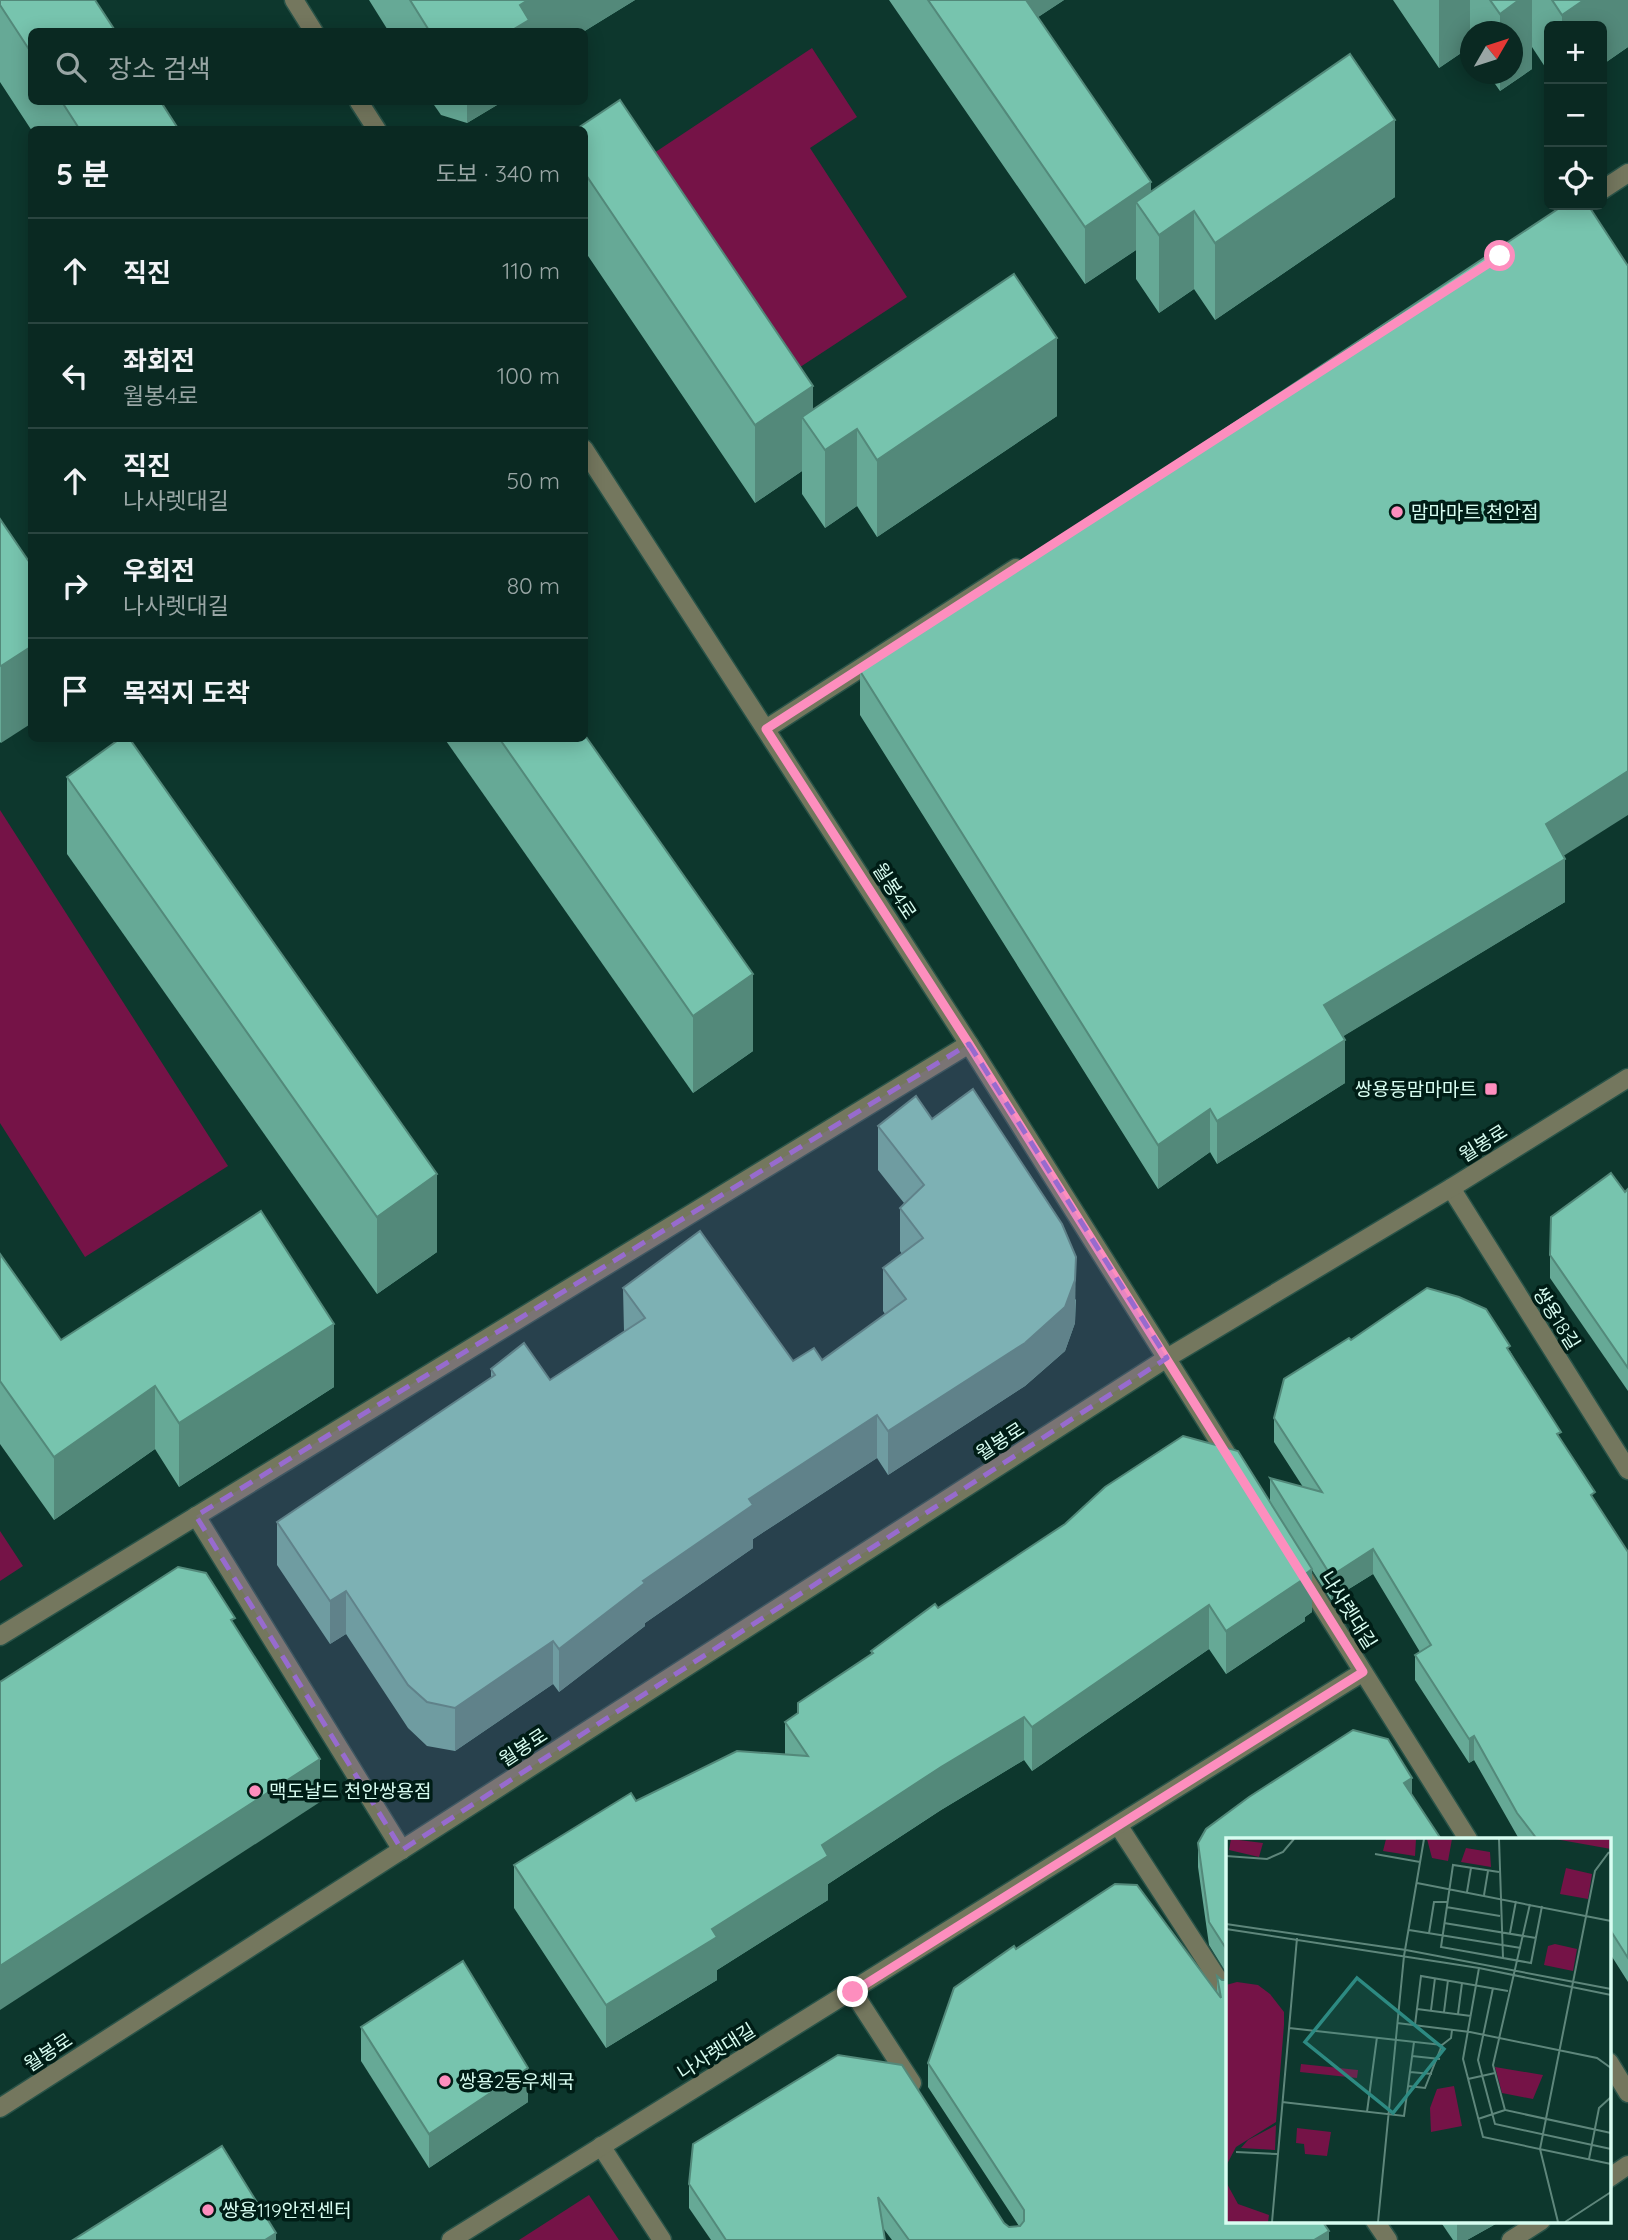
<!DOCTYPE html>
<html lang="ko">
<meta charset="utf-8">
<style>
body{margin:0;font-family:Quicksand,"Noto Sans KR",sans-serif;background:#18352f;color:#f1f3f6}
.controls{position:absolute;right:21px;top:21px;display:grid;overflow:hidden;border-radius:10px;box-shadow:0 4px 18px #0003}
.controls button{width:63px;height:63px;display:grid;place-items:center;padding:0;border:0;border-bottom:2px solid #2a4540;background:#0a2922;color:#f1f3f6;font:35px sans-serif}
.compass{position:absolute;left:1460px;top:21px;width:63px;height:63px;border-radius:50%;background:#0a2922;box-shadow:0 4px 18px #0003;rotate:51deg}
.stop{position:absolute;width:21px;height:21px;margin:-16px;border:5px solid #fd8ebe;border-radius:50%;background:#fff}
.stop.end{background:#fd8ebe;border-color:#fff;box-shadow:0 2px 7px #0008}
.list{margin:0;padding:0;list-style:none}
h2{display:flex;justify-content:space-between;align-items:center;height:91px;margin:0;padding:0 28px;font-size:30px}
h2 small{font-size:23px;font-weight:400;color:#99a6a5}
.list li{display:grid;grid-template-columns:46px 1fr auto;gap:21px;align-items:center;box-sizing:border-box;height:105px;padding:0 28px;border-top:2px solid #2a4540}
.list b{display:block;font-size:26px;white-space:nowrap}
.list p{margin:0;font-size:23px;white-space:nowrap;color:#99a6a5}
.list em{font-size:23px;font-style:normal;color:#99a6a5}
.icon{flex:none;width:38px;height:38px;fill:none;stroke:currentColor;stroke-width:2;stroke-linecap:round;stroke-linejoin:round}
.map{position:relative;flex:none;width:1628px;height:2240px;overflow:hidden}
.search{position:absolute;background:#0a2922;box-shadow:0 4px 18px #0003;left:28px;top:28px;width:560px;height:77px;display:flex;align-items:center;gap:18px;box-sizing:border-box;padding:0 24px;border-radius:10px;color:#99a6a5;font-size:26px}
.panel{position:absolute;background:#0a2922;box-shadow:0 4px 18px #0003;left:28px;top:126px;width:560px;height:616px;border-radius:10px}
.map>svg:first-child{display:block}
.green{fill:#751347}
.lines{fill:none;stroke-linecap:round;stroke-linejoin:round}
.service-casing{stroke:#295348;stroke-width:21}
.minor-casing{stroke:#295348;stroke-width:21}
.tertiary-casing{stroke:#295348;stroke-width:21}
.service{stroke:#74775e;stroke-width:18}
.minor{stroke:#74775e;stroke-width:18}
.tertiary{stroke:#74775e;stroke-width:18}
.wall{fill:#66a996}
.shaded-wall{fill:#53897a}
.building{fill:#77c4ae;stroke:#53897a;stroke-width:2}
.route{stroke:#fd8ebe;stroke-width:9}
.marked{fill:#976bce;fill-opacity:0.2;stroke:#976bce;stroke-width:5;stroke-dasharray:14 9;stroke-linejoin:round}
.poi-dot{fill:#fd8ebe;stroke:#001d16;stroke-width:2.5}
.labels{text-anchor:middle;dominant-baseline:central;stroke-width:7;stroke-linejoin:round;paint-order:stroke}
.poi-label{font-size:19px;fill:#d8fdf1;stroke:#001d16;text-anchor:start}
.street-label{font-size:19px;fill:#d8fdf1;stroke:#001d16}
.inset-road{fill:none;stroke:#5e867b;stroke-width:2}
.view{fill:#2d8a82;fill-opacity:0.15;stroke:#2d8a82;stroke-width:3.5}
.inset-edge{fill:none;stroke:#d8fdf1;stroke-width:3.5}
</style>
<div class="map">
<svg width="1628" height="2240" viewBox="0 0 1628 2240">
<rect width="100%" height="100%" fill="#0d372d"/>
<g class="green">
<polygon points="812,48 857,117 810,148 907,297 788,375 645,159"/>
<polygon points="0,810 228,1166 85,1257 0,1123"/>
<polygon points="0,1531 23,1566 0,1581"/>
<polygon points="589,2195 619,2240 519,2240"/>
</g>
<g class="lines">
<defs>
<g id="service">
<polyline points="1602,190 1628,173"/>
<polyline points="766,729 1016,568"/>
</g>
<g id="minor">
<polyline points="294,0 314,32"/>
<polyline points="359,102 377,130"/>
<polyline points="584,449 969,1044 1235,1467"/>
<polyline points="1451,1188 1628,1470"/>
<polyline points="196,1516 402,1850"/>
<polyline points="1300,1571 1468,1839"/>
<polyline points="0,1636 969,1044"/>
<polyline points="1118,1825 1227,1993"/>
<polyline points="853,1992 912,2083"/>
<polyline points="1609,2062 1628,2093"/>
<polyline points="601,2146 662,2240"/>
<polyline points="1609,2178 1628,2165"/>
<polyline points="1375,2221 1388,2240"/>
<polyline points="451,2240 1363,1672"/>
<polyline points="1511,2240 1541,2221"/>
</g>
<polyline id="tertiary" points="0,2108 1167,1358 1451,1188 1628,1078"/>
</defs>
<use href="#service" class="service-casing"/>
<use href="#minor" class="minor-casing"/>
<use href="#tertiary" class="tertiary-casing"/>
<use href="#service" class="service"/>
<use href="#minor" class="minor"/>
<use href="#tertiary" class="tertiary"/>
</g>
<g class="wall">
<polygon points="0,0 32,32 32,102 161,102 179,130 32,130 32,131 0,82"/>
<polygon points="369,0 635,0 583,32 389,32"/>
<polygon points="889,0 1064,0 1038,17 1151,191 1395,197 1215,320 1194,289 1159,313 1136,279 1136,250 1085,284"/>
<polygon points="1393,0 1628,0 1628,47 1602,65 1602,26 1549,26 1549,73 1532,47 1532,69 1500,91 1488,74 1513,74 1513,32 1471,32 1471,48 1470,47 1439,68"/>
<polygon points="432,102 502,102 467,123 441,115"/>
<polygon points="584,130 813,409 1057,416 877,537 857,506 825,528 802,494 802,471 755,503 584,250"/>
<polygon points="0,519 32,566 1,743 0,742"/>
<polygon points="860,671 1563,856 1565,902 1343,1036 1345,1083 1217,1164 1210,1152 1158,1189 860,715"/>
<polygon points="444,738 584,738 753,1051 693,1093"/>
<polygon points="67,777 437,1252 377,1294 67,854"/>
<polygon points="932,1119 1076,1300 1075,1323 1065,1351 1025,1386 888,1475 877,1458 753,1539 753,1548 645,1623 645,1626 559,1692 553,1684 455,1751 427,1746 408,1728 346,1634 330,1644 277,1565 277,1522 491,1379 491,1369 550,1380 624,1332 623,1288 793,1361 822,1360 885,1314 883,1311 883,1268 902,1254 900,1251 900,1208 904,1203 878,1170 878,1126"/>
<polygon points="1628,1189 1628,1391 1550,1278 1550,1255"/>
<polygon points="0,1254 61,1340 334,1387 179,1487 155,1449 54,1520 0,1444"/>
<polygon points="1351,1340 1510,1351 1595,1501 1628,1552 1628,1982 1609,1952 1609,1839 1519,1839 1474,1760 1469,1763 1415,1680 1415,1655 1420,1652 1373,1574 1331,1600 1312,1570 1312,1612 1305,1617 1305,1621 1226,1674 1209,1649 1032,1771 1024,1760 941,1810 828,1884 828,1900 717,1970 717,1980 606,2048 514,1908 514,1865 636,1801 785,1754 785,1722 798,1713 871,1655 871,1651 938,1608 1270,1502 1270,1478 1303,1487 1274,1442 1274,1418"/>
<polygon points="1412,1796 1227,1839 1227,1974 1209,1945 1198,1867 1198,1843"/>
<polygon points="1016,1949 1217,1993 1217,1976 1222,1980 1227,2221 1329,2240 892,2240 883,2228 885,2240 711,2240 689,2208 689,2184 693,2144 1004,2223 1009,2227 1019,2226 928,2087 928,2063"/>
<polygon points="361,2027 528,2102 429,2168 361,2061"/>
<polygon points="1440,2221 1501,2221 1467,2240 1453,2240"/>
</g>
<g class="shaded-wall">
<polygon points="528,0 635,0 583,32 509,32 520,5"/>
<polygon points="1011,0 1064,0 1011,35"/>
<polygon points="1439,0 1470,0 1470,47 1439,68"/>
<polygon points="1519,0 1532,0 1532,69 1500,91 1500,74 1513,74 1513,32 1500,32 1500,14"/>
<polygon points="1584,0 1628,0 1628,47 1602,65 1602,26 1562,26 1562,15"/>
<polygon points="467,102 502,102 467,123"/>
<polygon points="1395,120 1395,197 1215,320 1215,243"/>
<polygon points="1151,182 1151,225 1136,202 1136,250 1085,284 1085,227"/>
<polygon points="1194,211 1194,289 1159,313 1159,235"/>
<polygon points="1057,338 1057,416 877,537 877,460"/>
<polygon points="813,386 813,433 802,417 802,471 755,503 755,425"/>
<polygon points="857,429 857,506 825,528 825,450"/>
<polygon points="32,646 32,723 1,743 1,666"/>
<polygon points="1628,771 1628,815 1546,867 1546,824"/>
<polygon points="1565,859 1565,902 1324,1048 1324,1005"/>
<polygon points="753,974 753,1051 693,1093 693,1016"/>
<polygon points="1345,1040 1345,1083 1217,1164 1217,1121"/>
<polygon points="1210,1109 1210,1152 1158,1189 1158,1145"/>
<polygon points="437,1174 437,1252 377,1294 377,1217"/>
<polygon points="1076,1257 1075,1323 1065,1351 1025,1386 888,1475 888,1431"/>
<polygon points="334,1324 334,1387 179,1487 179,1423"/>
<polygon points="155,1386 155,1449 54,1520 54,1457"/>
<polygon points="877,1415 877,1458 753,1539 753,1548 645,1623 645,1626 559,1692 559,1649 643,1581 749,1499"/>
<polygon points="1373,1549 1373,1574 1331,1600 1331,1576"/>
<polygon points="1312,1569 1312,1612 1305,1617 1305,1621 1226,1674 1226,1631"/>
<polygon points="346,1591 346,1634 330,1644 330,1601"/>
<polygon points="1209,1605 1209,1649 1032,1771 1032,1727"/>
<polygon points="553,1641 553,1684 455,1751 455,1708"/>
<polygon points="1024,1717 1024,1760 941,1810 828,1884 828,1900 717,1970 717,1980 606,2048 606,2005 712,1929 822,1845 941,1767"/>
<polygon points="1474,1736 1474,1760 1469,1763 1469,1739"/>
<polygon points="320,1759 320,1802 0,2010 0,1966"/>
<polygon points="1412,1778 1412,1801 1404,1783"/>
<polygon points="528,2068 528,2102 429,2168 429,2134"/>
<polygon points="1459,2221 1501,2221 1467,2240 1457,2240 1457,2222"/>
<polygon points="1329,2231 1329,2240 1314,2240"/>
<polygon points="276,2233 276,2240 265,2240"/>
</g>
<g class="building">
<polygon points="0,0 95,0 116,32 32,32 32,54 0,5"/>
<polygon points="410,0 528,0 520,5 529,20 509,32 430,32"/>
<polygon points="928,0 1026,0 1151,182 1085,227"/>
<polygon points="1490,0 1519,0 1500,14"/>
<polygon points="1552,0 1584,0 1562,15"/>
<polygon points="1350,54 1395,120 1215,243 1194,211 1159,235 1136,202"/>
<polygon points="620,100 813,386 755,425 584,172 584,130 575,130"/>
<polygon points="62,102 161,102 179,130 80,130"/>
<polygon points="1564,205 1588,205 1628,266 1628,771 1546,824 1565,859 1324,1005 1345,1040 1217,1121 1210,1109 1158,1145 860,671"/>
<polygon points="1014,274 1057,338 877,460 857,429 825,450 802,417"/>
<polygon points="0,519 32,566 32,646 1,666 0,665"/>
<polygon points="584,734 753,974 693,1016 499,738 584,738"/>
<polygon points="121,738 129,738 437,1174 377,1217 67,777"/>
<polygon points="973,1089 1062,1224 1076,1257 1075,1280 1065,1307 1025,1343 888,1431 877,1415 749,1499 753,1505 643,1581 645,1583 559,1649 553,1641 455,1708 427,1702 408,1685 346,1591 330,1601 277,1522 495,1375 491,1369 524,1343 550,1380 645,1318 623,1288 700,1231 793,1361 814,1348 822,1360 906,1299 883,1268 923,1238 900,1208 924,1185 878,1126 916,1096 932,1119"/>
<polygon points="1611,1173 1625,1192 1628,1189 1628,1368 1550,1255 1551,1217"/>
<polygon points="261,1211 334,1324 179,1423 155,1386 54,1457 0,1381 0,1254 61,1340"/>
<polygon points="1427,1288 1459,1297 1486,1309 1510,1346 1507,1348 1561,1432 1557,1434 1595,1492 1591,1495 1628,1552 1628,1958 1609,1928 1609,1839 1537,1839 1517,1813 1474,1736 1469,1739 1415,1655 1431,1645 1373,1549 1331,1576 1270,1478 1322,1492 1274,1418 1284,1379 1349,1338 1351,1340"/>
<polygon points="1183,1436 1238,1451 1312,1569 1304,1575 1305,1578 1226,1631 1209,1605 1032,1727 1024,1717 941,1767 822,1845 828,1856 712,1929 717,1937 606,2005 514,1865 631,1793 636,1801 737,1751 808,1756 785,1722 798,1713 798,1703 873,1653 871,1651 935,1604 938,1608 1065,1524 1105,1487"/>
<polygon points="178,1567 206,1573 235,1618 231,1620 320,1759 0,1966 0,1682"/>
<polygon points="1353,1730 1388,1739 1412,1778 1404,1783 1441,1839 1227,1839 1227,1950 1209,1922 1198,1843 1206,1829 1249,1797"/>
<polygon points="1115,1884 1137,1885 1221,1998 1217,1976 1222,1980 1227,1980 1227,2221 1322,2221 1329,2231 1314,2240 909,2240 878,2197 885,2240 726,2240 689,2184 693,2144 838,2055 902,2065 1004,2223 1009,2227 1020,2226 1024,2221 1024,2210 928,2063 954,1988 1014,1946 1016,1949"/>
<polygon points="463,1961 528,2068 429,2134 361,2027"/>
<polygon points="222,2146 276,2233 265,2240 73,2240"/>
</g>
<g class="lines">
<polyline class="route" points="853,1992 1363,1672 969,1044 766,729 1500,256"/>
</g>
<path class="marked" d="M969,1044L1167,1358L402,1850L196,1516Z"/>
<g class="poi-dot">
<circle cx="1397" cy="512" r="7"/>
<rect x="1484" y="1082" width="14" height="14" rx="3.5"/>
<circle cx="255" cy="1791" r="7"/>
<circle cx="445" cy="2081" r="7"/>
<circle cx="208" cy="2210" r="7"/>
</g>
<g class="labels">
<g class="poi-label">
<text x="1411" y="512">맘마마트 천안점</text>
<text x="1477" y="1089" text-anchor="end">쌍용동맘마마트</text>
<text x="269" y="1791">맥도날드 천안쌍용점</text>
<text x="459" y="2081">쌍용2동우체국</text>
<text x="222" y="2210">쌍용119안전센터</text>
</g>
<g class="street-label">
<text transform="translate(895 891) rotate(57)">월봉4로</text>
<text transform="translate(1483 1143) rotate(-32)">월봉로</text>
<text transform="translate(1557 1318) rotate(58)">쌍용18길</text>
<text transform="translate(1000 1441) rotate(-33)">월봉로</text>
<text transform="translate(1349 1610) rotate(58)">나사렛대길</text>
<text transform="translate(523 1747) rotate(-33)">월봉로</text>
<text transform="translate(716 2051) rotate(-32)">나사렛대길</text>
<text transform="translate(48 2052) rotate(-33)">월봉로</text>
</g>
</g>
<g transform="translate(1226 1838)">
<rect width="385" height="385" fill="#0d372d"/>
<path d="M5,1L37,5L33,19L3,12ZM160,1H190L189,18L157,13ZM201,1H226L222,23L206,20ZM329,1H385V11ZM240,10L264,14L265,29L235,24ZM340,30L366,36L362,61L334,56ZM329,106L351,111L347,133L318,127L322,108ZM11,144L32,147L44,156L58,174V187L50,284L10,309L0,328V147ZM75,226L132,232L131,240L74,234ZM269,229L317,237L307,261L276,255ZM228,248L236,288L205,294L204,270L211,251ZM50,287L49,312L15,310L22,302ZM71,290L105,294L101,318L79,316L78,306L70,305ZM0,344L12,366L43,377L42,384H0Z" fill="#751347"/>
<path class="inset-road" d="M273,1L277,120M149,16L194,24M0,18L41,21L57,14L68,1M273,34L227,27L215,109L305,125L316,68M191,45L385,83M241,54L245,30M258,57L262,33M304,66L267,227L279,272L385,295M220,69L274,78M218,85L310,100M0,86L180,112L385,151M0,91L253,130L385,157M183,92L295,110M203,95L208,64H221M284,95L290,63M253,130L237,221L257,299L385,326M267,150L252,222L269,286L385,311M191,171L245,178M205,172L209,140M218,174L222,142M232,176L236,145M171,185L244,194L371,220L385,230M189,187L195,138L282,153M63,190L216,207L225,200L226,192M186,218L214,221M184,234L206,236M242,241L269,235M182,248L199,250L216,207M56,264L178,278L188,204M141,274L151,199M252,281L279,272M10,314L51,316M363,321L373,270L385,259M46,384L71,100M152,384L178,118L198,1M332,384L314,311L369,33L383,14M339,384L385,354"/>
<path class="view" d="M131,140L218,211L167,275L79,204Z"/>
<rect width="385" height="385" class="inset-edge"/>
</g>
</svg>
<div class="controls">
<button>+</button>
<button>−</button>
<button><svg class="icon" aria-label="locate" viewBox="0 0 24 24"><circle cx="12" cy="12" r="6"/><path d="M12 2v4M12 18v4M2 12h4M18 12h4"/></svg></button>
</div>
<svg class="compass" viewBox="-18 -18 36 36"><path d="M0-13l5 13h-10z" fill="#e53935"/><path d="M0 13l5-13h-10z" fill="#99a6a5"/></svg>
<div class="stop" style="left:1500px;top:256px"></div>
<div class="stop end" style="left:853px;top:1992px"></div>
<div class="search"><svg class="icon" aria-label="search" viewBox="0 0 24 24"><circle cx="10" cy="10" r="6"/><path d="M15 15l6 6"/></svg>장소 검색</div>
<section class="panel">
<h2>5 분<small>도보 · 340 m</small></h2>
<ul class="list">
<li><svg class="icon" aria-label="ahead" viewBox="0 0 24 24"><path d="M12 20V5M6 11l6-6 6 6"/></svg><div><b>직진</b></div><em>110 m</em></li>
<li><svg class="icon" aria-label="left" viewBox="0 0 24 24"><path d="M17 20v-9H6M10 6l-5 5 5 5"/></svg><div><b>좌회전</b><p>월봉4로</p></div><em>100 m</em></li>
<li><svg class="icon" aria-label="ahead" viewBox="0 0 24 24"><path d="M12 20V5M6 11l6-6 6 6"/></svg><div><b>직진</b><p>나사렛대길</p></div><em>50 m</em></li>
<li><svg class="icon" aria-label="right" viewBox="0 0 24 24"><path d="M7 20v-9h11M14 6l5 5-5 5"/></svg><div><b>우회전</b><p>나사렛대길</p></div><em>80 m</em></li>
<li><svg class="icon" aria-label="arrive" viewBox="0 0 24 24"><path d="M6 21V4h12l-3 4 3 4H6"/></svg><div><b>목적지 도착</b></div></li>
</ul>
</section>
</div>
